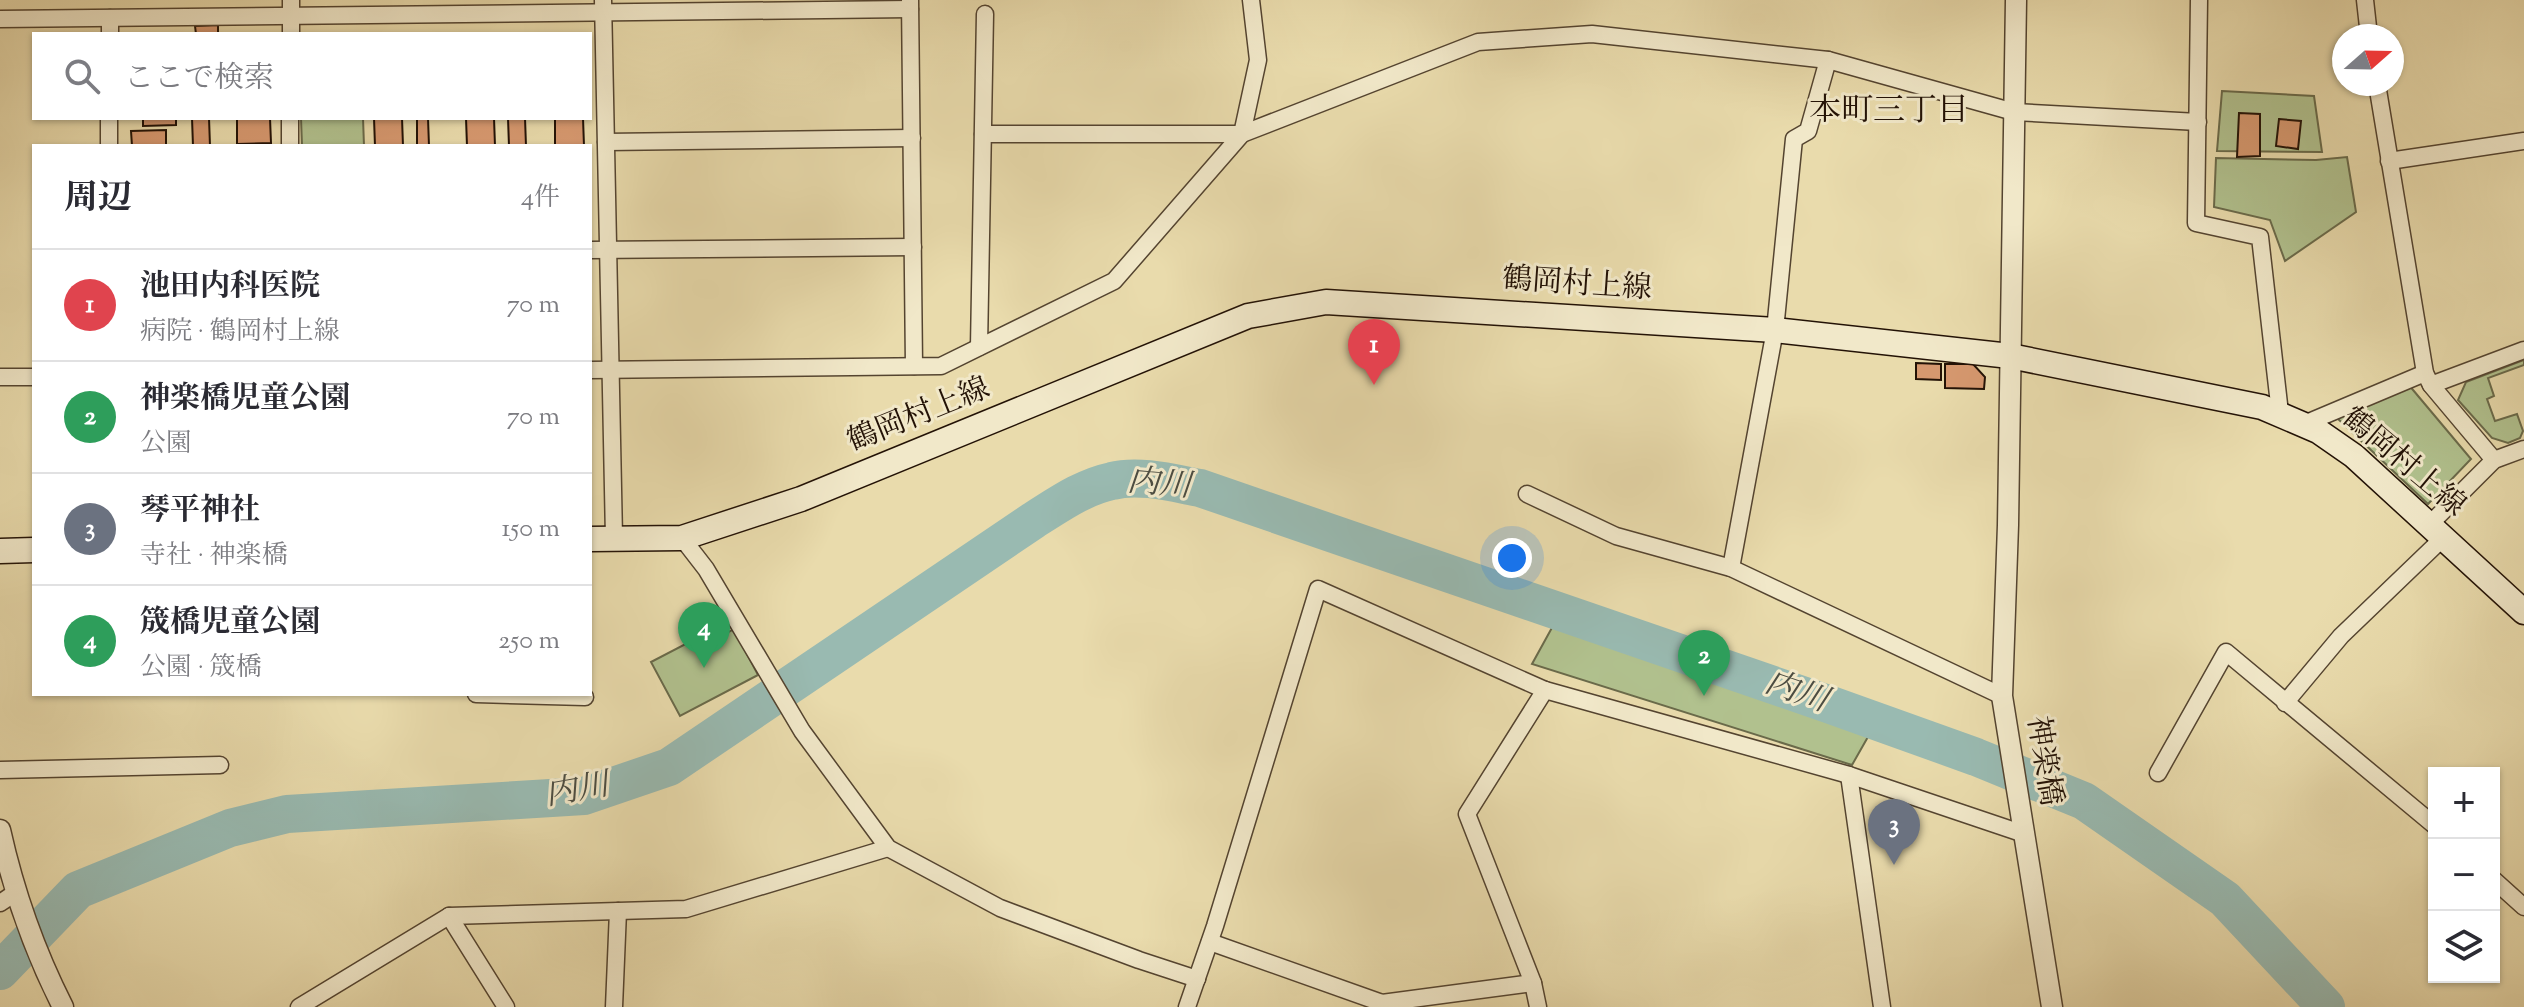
<!DOCTYPE html>
<html lang="ja">
<meta charset="utf-8">
<style>
body{margin:0;font-family:"Sorts Mill Goudy","Noto Serif JP",serif;background:#f2f2f3;color:#2b2b33}
.controls{position:absolute;right:24px;bottom:24px;display:grid;overflow:hidden;border-radius:0px;box-shadow:0 2px 6px #0004}
.controls button{width:72px;height:72px;display:grid;place-items:center;padding:0;border:0;border-bottom:2px solid #e1e1e2;background:#fff;color:#2b2b33;font:40px sans-serif}
.compass{position:absolute;left:2332px;top:24px;width:72px;height:72px;border-radius:50%;background:#fff;box-shadow:0 2px 6px #0004;rotate:70deg}
.you{position:absolute;left:1512px;top:558px;width:28px;height:28px;margin:-20px;border:6px solid #fff;border-radius:50%;background:#1a73e8;box-shadow:0 0 0 12px #1a73e833}
.badge{display:grid;place-items:center;width:52px;height:52px;border-radius:50%;background:#111827;color:#fff;font-size:26px;font-weight:700}
.pin{position:absolute;translate:-50% -66px;filter:drop-shadow(0 2px 4px #0008)}
.pin::after{content:'';position:absolute;top:42px;width:28px;height:24px;background:inherit;clip-path:polygon(0 0,100% 0,50% 100%)}
.list{margin:0;padding:0;list-style:none}
h2{display:flex;justify-content:space-between;align-items:center;height:104px;margin:0;padding:0 32px;font-size:34px}
h2 small{font-size:26px;font-weight:400;color:#7c7c81}
.list li{display:grid;grid-template-columns:52px 1fr auto;gap:24px;align-items:center;box-sizing:border-box;height:112px;padding:0 32px;border-top:2px solid #e1e1e2}
.list b{display:block;font-size:30px;white-space:nowrap}
.list p{margin:0;font-size:26px;white-space:nowrap;color:#7c7c81}
.list em{font-size:26px;font-style:normal;color:#7c7c81}
.icon{flex:none;width:44px;height:44px;fill:none;stroke:currentColor;stroke-width:2;stroke-linecap:round;stroke-linejoin:round}
.map{position:relative;flex:none;width:2524px;height:1007px;overflow:hidden}
.search{position:absolute;background:#fff;box-shadow:0 2px 6px #0004;left:32px;top:32px;width:560px;height:88px;display:flex;align-items:center;gap:20px;box-sizing:border-box;padding:0 28px;border-radius:0px;color:#7c7c81;font-size:30px}
.panel{position:absolute;background:#fff;box-shadow:0 2px 6px #0004;left:32px;top:144px;width:560px;height:552px;border-radius:0px}
.map>svg:first-child{display:block}
.green{fill:#b1c18e;stroke:#6a6a4a;stroke-width:2}
.lines{fill:none;stroke-linecap:round;stroke-linejoin:round}
.river{stroke:#99bab1;stroke-width:38}
.building{fill:#d6986f;stroke:#231206;stroke-width:2}
.minor-casing{stroke:#544430;stroke-width:19}
.tertiary-casing{stroke:#544430;stroke-width:23}
.secondary-casing{stroke:#231206;stroke-width:27}
.minor{stroke:#f1e8c9;stroke-width:16}
.tertiary{stroke:#f1e8c9;stroke-width:20}
.secondary{stroke:#f1e8c9;stroke-width:24}
.labels{text-anchor:middle;dominant-baseline:central;stroke-width:6;stroke-linejoin:round;paint-order:stroke}
.street-label{font-size:30px;fill:#231206;stroke:#f1e8c9}
.neighbourhood-label{font-size:32px;fill:#231206;stroke:#f1e8c9}
.water-label{font-size:32px;font-style:italic;fill:#4c4d42;stroke:#f1e8c9}
</style>
<div class="map">
<svg width="2524" height="1007" viewBox="0 0 2524 1007">
<rect width="100%" height="100%" fill="#e9dbac"/>
<filter id="stains"><feTurbulence type="fractalNoise" baseFrequency=".0025" numOctaves="4"/><feColorMatrix values="0 0 0 0 .2 0 0 0 0 .09 0 0 0 0 .02 0 0 0 .5 -.17"/></filter>
<radialGradient id="worn" r=".72"><stop offset=".6" stop-color="#630" stop-opacity="0"/><stop offset="1" stop-color="#630" stop-opacity=".3"/></radialGradient>
<g class="green">
<polygon points="2222,91 2314,96 2322,152 2217,151"/>
<polygon points="301,118 363,118 364,146 302,146"/>
<polygon points="2347,157 2356,212 2285,261 2270,220 2214,207 2216,158 2316,160"/>
<polygon points="2524,360 2524,365 2488,378 2494,396 2487,399 2495,421 2517,414 2523,431 2520,438 2508,443 2492,438 2458,400 2466,382"/>
<polygon points="2408,384 2471,459 2428,504 2336,417"/>
<polygon points="1554,624 1555,624 1873,728 1852,765 1532,664"/>
<polygon points="734,629 758,675 680,716 651,662 697,638 702,646"/>
</g>
<g class="lines">
<path class="river" d="M0,971L78,890L230,828L287,814L584,796L669,767L1034,520C1058,505 1083,487 1112,481C1139,474 1173,483 1200,488L1831,705L1976,757L2084,801L2225,899L2326,1007"/>
</g>
<g class="building">
<polygon points="218,25 218,34 196,34 195,26"/>
<polygon points="2239,113 2260,114 2260,156 2237,157"/>
<polygon points="143,118 176,118 176,125 143,126"/>
<polygon points="192,118 209,118 210,146 193,146"/>
<polygon points="237,118 270,118 271,143 237,144"/>
<polygon points="374,118 402,118 403,146 375,146"/>
<polygon points="417,118 428,118 429,146 417,146"/>
<polygon points="466,118 494,118 495,146 467,146"/>
<polygon points="508,118 525,118 526,146 509,146"/>
<polygon points="555,118 583,118 584,146 555,146"/>
<polygon points="2279,119 2301,121 2298,149 2276,146"/>
<polygon points="166,130 166,146 132,146 131,131"/>
<polygon points="1916,363 1941,364 1941,380 1916,379"/>
<polygon points="1945,364 1973,364 1985,377 1984,389 1945,388"/>
</g>
<g class="lines">
<defs>
<g id="minor">
<polyline points="603,0 614,538"/>
<polyline points="910,0 914,366"/>
<polyline points="2199,0 2196,223 2260,237 2280,413"/>
<polyline points="2365,0 2369,36"/>
<polyline points="0,19 910,9"/>
<polyline points="110,34 110,18"/>
<polyline points="291,34 291,0"/>
<polyline points="2377,84 2425,373 2431,385 2494,460"/>
<polyline points="983,134 1242,134 1478,42 1592,34 1828,60 2014,112 2198,122"/>
<polyline points="606,142 912,138"/>
<polyline points="109,146 109,118"/>
<polyline points="290,146 290,118"/>
<polyline points="2389,161 2524,141"/>
<polyline points="590,250 913,247"/>
<polyline points="979,347 985,14"/>
<polyline points="590,370 941,366 1114,281 1242,134 1258,60 1251,0"/>
<polyline points="0,377 34,377"/>
<polyline points="2431,385 2524,350"/>
<polyline points="2304,424 2425,373"/>
<polyline points="1527,494 1616,536 1731,568 2002,696"/>
<polyline points="2429,525 2494,460 2524,449"/>
<polyline points="682,538 706,569 802,731 888,848 1000,908 1139,960 1197,979"/>
<polyline points="1731,568 1775,330 1794,139 1808,131 1828,60"/>
<polyline points="476,694 585,697"/>
<polyline points="2285,703 2341,636 2443,538"/>
<polyline points="0,770 220,765"/>
<polyline points="2158,773 2226,652 2434,825"/>
<polyline points="1849,775 1882,1007"/>
<polyline points="2494,880 2524,907"/>
<polyline points="0,903 15,893"/>
<polyline points="449,916 506,1007"/>
<polyline points="1210,942 1382,1003 1533,983"/>
<polyline points="299,1007 449,916 686,909 888,848"/>
<polyline points="614,1007 618,911"/>
<polyline points="1187,1007 1215,926 1318,589 1545,690 1849,775 2024,834"/>
<polyline points="1538,1007 1533,983 1467,814 1545,690"/>
</g>
<g id="tertiary">
<polyline points="2016,0 2008,525 2002,696 2052,1007"/>
<path d="M0,830C14,893 34,950 63,1007"/>
</g>
<g id="secondary">
<polyline points="590,539 682,538 801,499 1248,316 1326,302 1775,330 2010,356 2262,407 2318,431 2354,456 2524,612"/>
<polyline points="0,551 34,550"/>
</g>
</defs>
<use href="#minor" class="minor-casing"/>
<use href="#tertiary" class="tertiary-casing"/>
<use href="#secondary" class="secondary-casing"/>
<use href="#minor" class="minor"/>
<use href="#tertiary" class="tertiary"/>
<use href="#secondary" class="secondary"/>
</g>
<g class="labels">
<g class="street-label">
<text transform="translate(1577 285) rotate(4)">鶴岡村上線</text>
<text transform="translate(919 416) rotate(-22)">鶴岡村上線</text>
<text transform="translate(2403 463) rotate(40)">鶴岡村上線</text>
<text transform="translate(2043 761) rotate(81)">神楽橋</text>
</g>
<g class="neighbourhood-label">
<text x="1889" y="112">本町三丁目</text>
</g>
<g class="water-label">
<text transform="translate(1159 485) rotate(5)">内川</text>
<text transform="translate(1796 693) rotate(19)">内川</text>
<text transform="translate(577 791) rotate(-10)">内川</text>
</g>
</g>
<rect width="100%" height="100%" filter="url(#stains)"/>
<rect width="100%" height="100%" fill="url(#worn)"/>
</svg>
<div class="controls">
<button>+</button>
<button>−</button>
<button><svg class="icon" aria-label="layers" viewBox="0 0 24 24"><path d="M12 4l9 5-9 5-9-5zM3 14l9 5 9-5"/></svg></button>
</div>
<svg class="compass" viewBox="-18 -18 36 36"><path d="M0-13l5 13h-10z" fill="#e53935"/><path d="M0 13l5-13h-10z" fill="#7c7c81"/></svg>
<div class="you"></div>
<div class="pin badge" style="left:1374px;top:385px;background:#e0444e">1</div>
<div class="pin badge" style="left:1704px;top:696px;background:#2e9e5b">2</div>
<div class="pin badge" style="left:1894px;top:865px;background:#6b7280">3</div>
<div class="pin badge" style="left:704px;top:668px;background:#2e9e5b">4</div>
<div class="search"><svg class="icon" aria-label="search" viewBox="0 0 24 24"><circle cx="10" cy="10" r="6"/><path d="M15 15l6 6"/></svg>ここで検索</div>
<section class="panel">
<h2>周辺<small>4件</small></h2>
<ul class="list">
<li><span class="badge" style="background:#e0444e">1</span><div><b>池田内科医院</b><p>病院 · 鶴岡村上線</p></div><em>70 m</em></li>
<li><span class="badge" style="background:#2e9e5b">2</span><div><b>神楽橋児童公園</b><p>公園</p></div><em>70 m</em></li>
<li><span class="badge" style="background:#6b7280">3</span><div><b>琴平神社</b><p>寺社 · 神楽橋</p></div><em>150 m</em></li>
<li><span class="badge" style="background:#2e9e5b">4</span><div><b>筬橋児童公園</b><p>公園 · 筬橋</p></div><em>250 m</em></li>
</ul>
</section>
</div>
